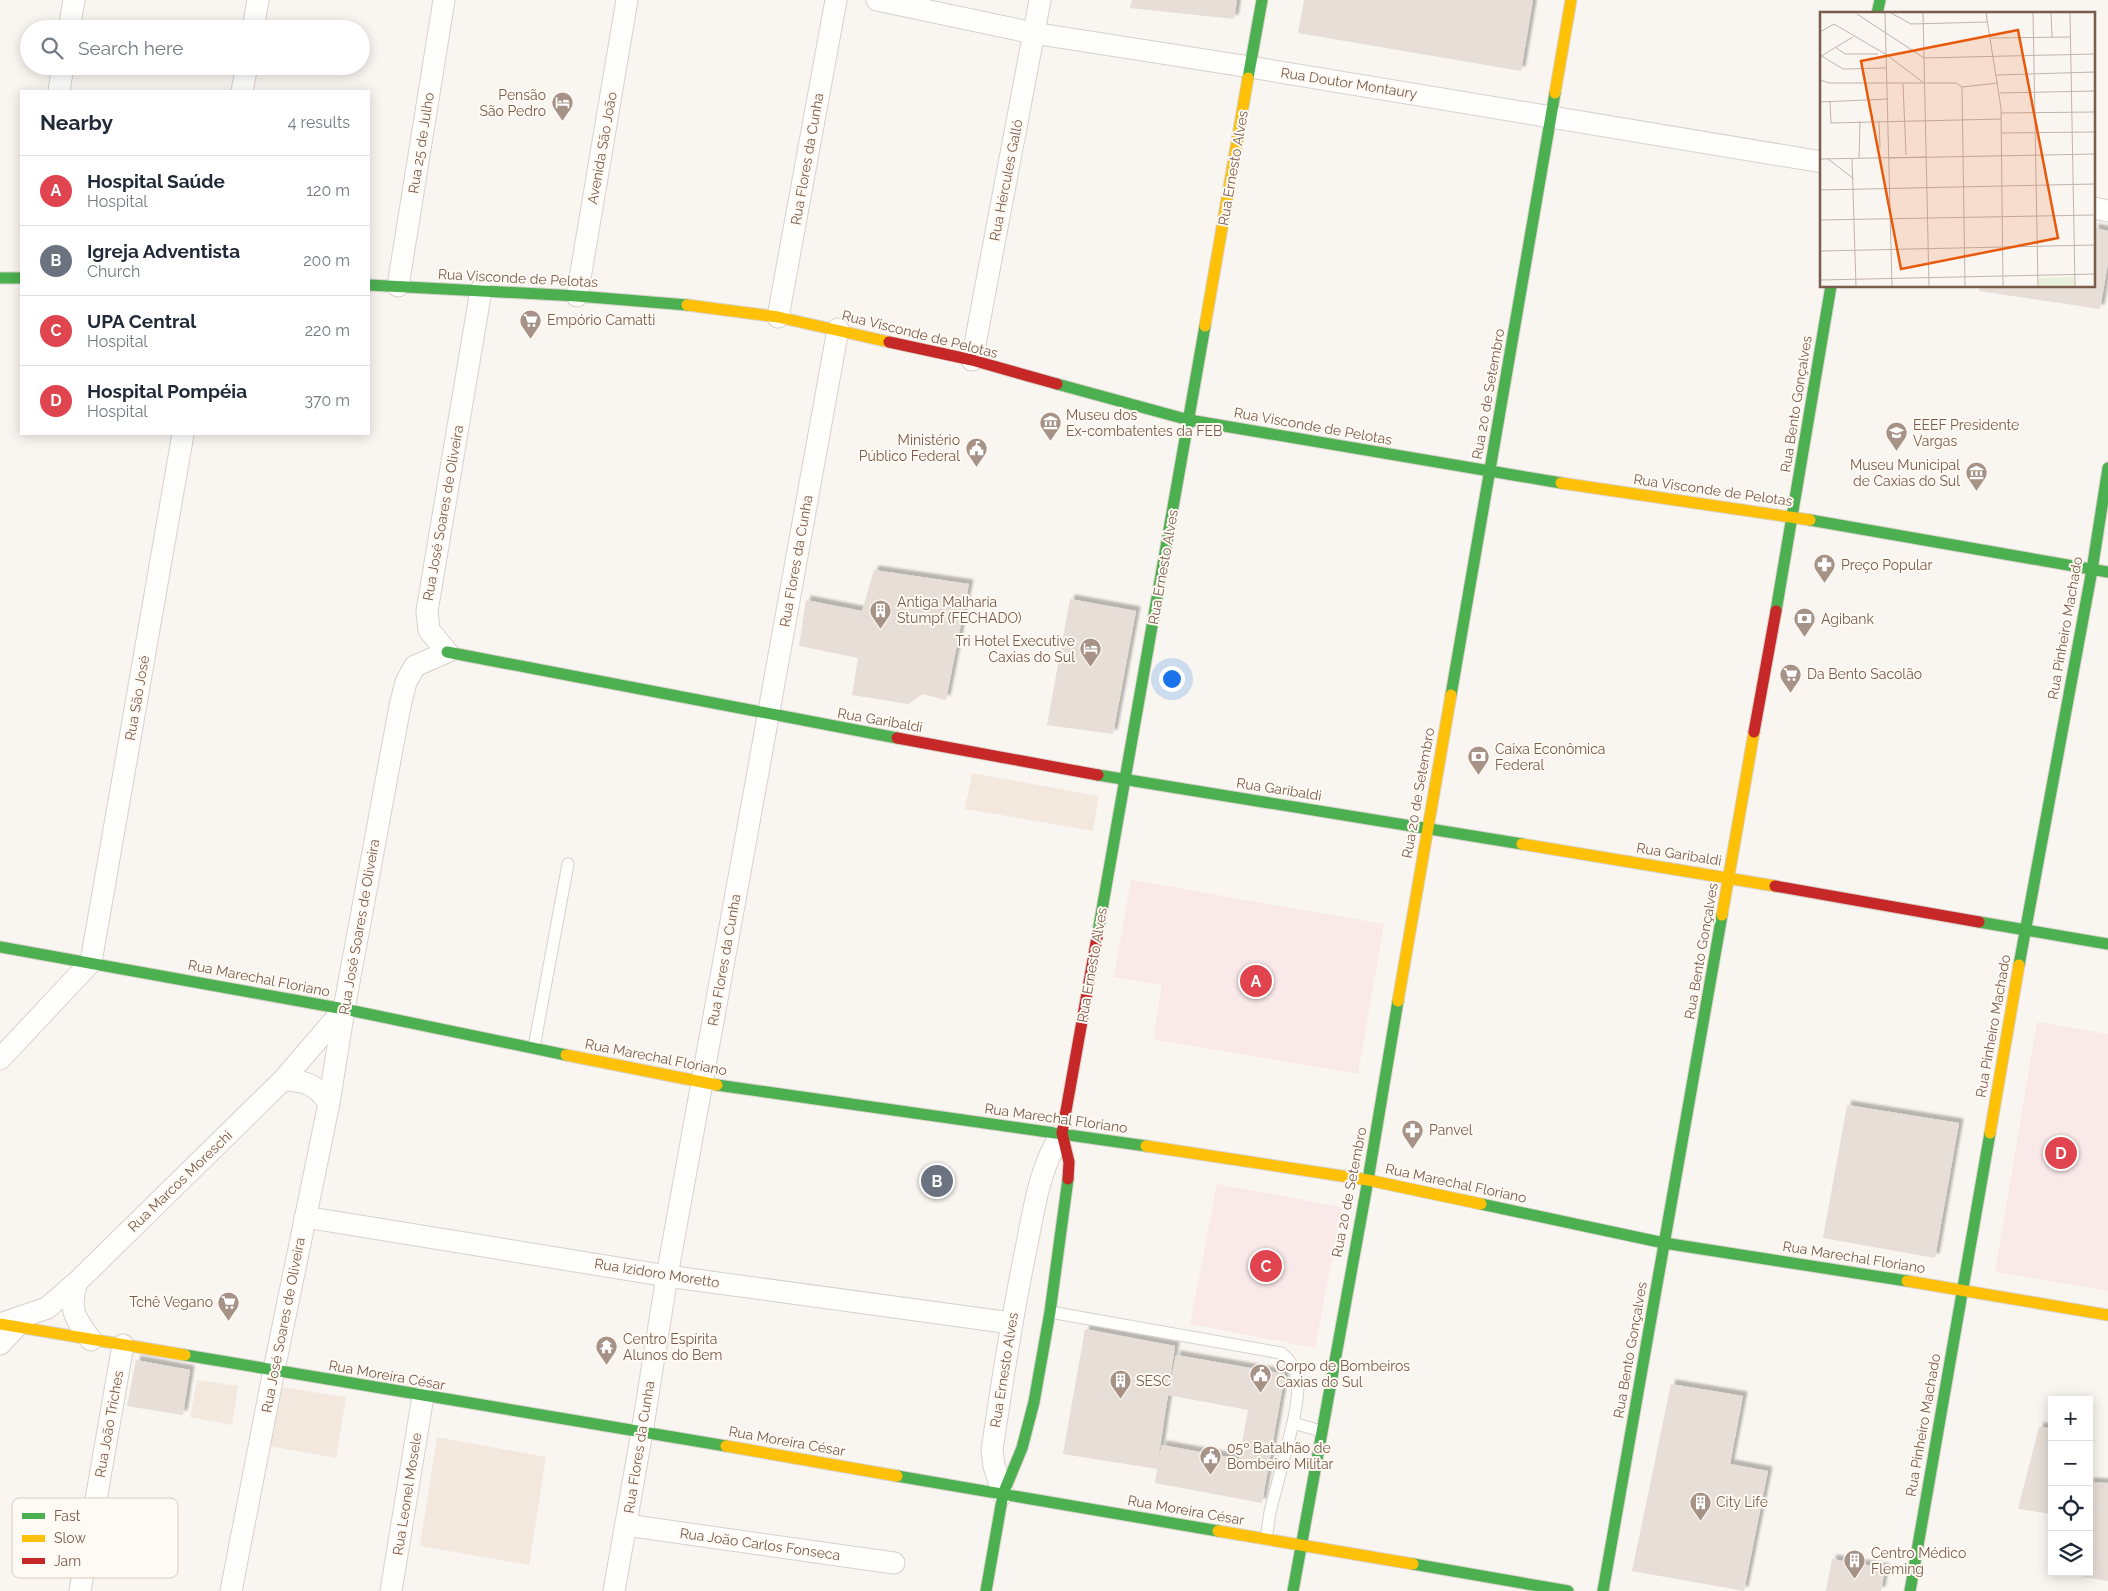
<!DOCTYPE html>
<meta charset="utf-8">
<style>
body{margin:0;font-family:Raleway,sans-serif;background:#f2f2f3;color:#1f2937}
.controls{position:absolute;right:15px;bottom:15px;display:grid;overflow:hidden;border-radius:0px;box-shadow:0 2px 12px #0003}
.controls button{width:45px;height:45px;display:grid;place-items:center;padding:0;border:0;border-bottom:1px solid #e0e1e3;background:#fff;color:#1f2937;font:25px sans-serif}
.you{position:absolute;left:1171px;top:678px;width:18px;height:18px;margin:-12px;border:4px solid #fff;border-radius:50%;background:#1a73e8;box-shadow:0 0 0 8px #1a73e833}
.badge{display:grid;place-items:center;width:32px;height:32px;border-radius:50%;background:#d93025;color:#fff;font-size:16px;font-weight:700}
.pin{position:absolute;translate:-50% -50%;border:2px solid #fff;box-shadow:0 1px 5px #0006}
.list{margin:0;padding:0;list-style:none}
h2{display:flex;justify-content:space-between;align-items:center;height:65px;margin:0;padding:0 20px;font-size:21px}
h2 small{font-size:16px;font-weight:400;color:#747a83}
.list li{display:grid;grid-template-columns:32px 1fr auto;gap:15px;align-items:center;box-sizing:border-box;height:70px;padding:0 20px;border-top:1px solid #e0e1e3}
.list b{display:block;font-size:19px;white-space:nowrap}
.list p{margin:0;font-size:16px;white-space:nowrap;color:#747a83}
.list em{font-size:16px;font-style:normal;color:#747a83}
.icon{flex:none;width:28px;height:28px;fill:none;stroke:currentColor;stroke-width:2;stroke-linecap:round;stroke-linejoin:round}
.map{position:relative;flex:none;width:2108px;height:1591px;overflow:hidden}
.search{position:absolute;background:#fff;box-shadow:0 2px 12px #0003;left:20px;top:20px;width:350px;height:55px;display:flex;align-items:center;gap:12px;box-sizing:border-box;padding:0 18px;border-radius:28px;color:#747a83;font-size:19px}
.panel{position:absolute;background:#fff;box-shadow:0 2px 12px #0003;left:20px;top:90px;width:350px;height:345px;border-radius:0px}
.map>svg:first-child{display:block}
.residential{fill:#f2e8de}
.medical{fill:#fae9e9}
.building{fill:#e6ded7;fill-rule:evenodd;filter:url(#shadow)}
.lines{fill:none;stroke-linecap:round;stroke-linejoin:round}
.lane-casing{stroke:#d7d1cb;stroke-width:13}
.street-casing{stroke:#d7d1cb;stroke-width:23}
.fast-casing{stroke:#d9d2cb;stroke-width:13}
.slow-casing{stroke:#d9d2cb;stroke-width:13}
.jam-casing{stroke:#d9d2cb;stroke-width:13}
.lane{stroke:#fefefd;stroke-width:11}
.street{stroke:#fefefd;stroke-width:21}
.fast{stroke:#4caf50;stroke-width:11}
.slow{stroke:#ffc107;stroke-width:11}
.jam{stroke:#c62828;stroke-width:11}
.labels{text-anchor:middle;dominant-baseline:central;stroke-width:4;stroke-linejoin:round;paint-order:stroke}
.street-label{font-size:14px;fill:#7a5c4d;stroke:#fffaf3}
.poi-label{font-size:14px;fill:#7a5c4d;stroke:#fffaf3;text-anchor:start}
.inset-road{fill:none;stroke:#c2b3aa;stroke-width:1}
.view{fill:#e8590c;fill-opacity:0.15;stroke:#e8590c;stroke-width:2.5}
.inset-edge{fill:none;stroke:#7a5c4d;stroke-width:2.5}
.key{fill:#fffaf3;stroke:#d7cbc1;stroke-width:1}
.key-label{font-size:14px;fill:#7a5c4d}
</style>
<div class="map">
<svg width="2108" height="1591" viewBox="0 0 2108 1591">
<defs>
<filter id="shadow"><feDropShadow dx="4.5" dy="-4.5" stdDeviation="1" flood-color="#0004"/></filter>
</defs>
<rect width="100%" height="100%" fill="#f9f5f0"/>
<g class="residential">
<polygon points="972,773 1099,796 1093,831 965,809"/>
<polygon points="197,1380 238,1386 232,1425 190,1417"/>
<polygon points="281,1387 346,1397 336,1458 270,1446"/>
<polygon points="437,1437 546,1457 529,1565 420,1546"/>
</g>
<g class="medical">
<polygon points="1131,880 1384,924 1358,1074 1153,1039 1162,985 1114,977"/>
<polygon points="2037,1022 2108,1034 2108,1291 1995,1272"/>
<polygon points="1217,1184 1342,1207 1315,1348 1190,1324"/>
</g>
<g class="building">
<polygon points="1132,0 1237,0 1234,19 1130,8"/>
<polygon points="1304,0 1533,0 1521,71 1298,33"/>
<polygon points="2094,228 2108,231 2108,263 2100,309 1979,291 1980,286 2094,286"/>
<polygon points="874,570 969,584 946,700 922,694 908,704 852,695 858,658 799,646 806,600 862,611"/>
<polygon points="1070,599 1136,611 1113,734 1047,725"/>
<polygon points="1847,1105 1959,1123 1935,1258 1823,1238"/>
<path d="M1085,1329L1175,1346L1168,1393L1176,1355L1285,1374L1262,1503L1155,1483L1157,1469L1063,1454ZM1168,1395L1248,1410L1239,1459L1162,1445L1158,1461Z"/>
<polygon points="136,1360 190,1370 183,1415 127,1406"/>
<polygon points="1671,1384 1743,1396 1730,1464 1768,1471 1744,1591 1632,1571"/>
<polygon points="2039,1427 2052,1428 2052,1514 2018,1509"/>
<polygon points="2089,1482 2108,1483 2108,1581 2083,1577 2084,1572 2089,1572 2089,1543 2093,1521 2089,1520"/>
<polygon points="1832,1559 1885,1568 1881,1591 1826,1591"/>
</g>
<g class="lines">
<defs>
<g id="lane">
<polyline points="534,1047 568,864"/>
<path d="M1050,1312L1281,1353C1305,1371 1298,1396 1293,1423L1321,1431"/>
<polyline points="1266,1539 1270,1512 1293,1423"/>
</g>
<g id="street">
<polyline points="877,0 1033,33 1250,67 1822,162"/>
<polyline points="69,29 74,0"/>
<polyline points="253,29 258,0"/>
<polyline points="59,91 63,66"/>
<polyline points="242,91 247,66"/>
<polyline points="2094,208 2108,211"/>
<polyline points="398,286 444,0"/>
<polyline points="577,296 627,0"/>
<polyline points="778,317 836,0"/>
<polyline points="972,360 1040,0"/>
<polyline points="0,1059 91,962 183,434"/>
<path d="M283,1080C307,1081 315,1084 329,1103"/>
<polyline points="305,1217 667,1276 1011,1323"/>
<path d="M77,1282C68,1310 75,1318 91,1340"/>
<polyline points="0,1324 47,1308 77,1282 283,1080 344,1009"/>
<polyline points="0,1344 16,1327"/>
<path d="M1003,1494L994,1466L992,1450C1002,1382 1012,1316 1026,1249C1034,1209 1039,1168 1062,1133"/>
<polyline points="626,1525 894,1563"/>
<polyline points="80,1591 123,1345"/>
<polyline points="231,1591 274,1370 329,1103 344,1009 400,706 406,682 415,666 447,652 429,630 427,611 481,290"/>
<polyline points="391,1591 423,1396"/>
<polyline points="614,1591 642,1432 667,1276 838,329"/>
</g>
<g id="fast">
<polyline points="1877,14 1880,0"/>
<polyline points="1248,78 1262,0"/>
<polyline points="0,278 21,278"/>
<polyline points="369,285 577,296 687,305"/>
<polyline points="1057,384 1189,420 1561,483"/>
<polyline points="1810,520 2108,572"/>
<polyline points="1776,611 1831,286"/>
<polyline points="447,652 897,738"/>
<polyline points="1451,695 1555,93"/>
<polyline points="1098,775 1522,844"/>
<polyline points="1979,922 2108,944"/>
<polyline points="1098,932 1205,326"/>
<polyline points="0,947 344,1009 566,1055"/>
<polyline points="2019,965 2092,570 2108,468"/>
<polyline points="717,1085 1146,1146"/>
<polyline points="1481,1204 1664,1243 1907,1281"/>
<polyline points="185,1355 726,1446"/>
<polyline points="897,1476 1218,1531"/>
<polyline points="1413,1564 1568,1591"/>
<polyline points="986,1591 1003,1494 1022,1448 1034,1402 1050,1312 1068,1179"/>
<polyline points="1293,1591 1368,1180 1398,1001"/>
<polyline points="1603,1591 1722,915"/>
<polyline points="1910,1591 1990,1133"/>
</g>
<g id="slow">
<polyline points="1555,93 1571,0"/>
<polyline points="687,305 778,317 889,342"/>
<polyline points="1205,326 1248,78"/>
<polyline points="1561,483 1810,520"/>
<polyline points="1522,844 1775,886"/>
<polyline points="1722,915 1754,732"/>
<polyline points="1398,1001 1451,695"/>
<polyline points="566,1055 717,1085"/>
<polyline points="1990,1133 2019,965"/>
<polyline points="1146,1146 1368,1180 1481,1204"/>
<polyline points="1907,1281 2108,1315"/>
<polyline points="0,1324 185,1355"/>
<polyline points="726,1446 897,1476"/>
<polyline points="1218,1531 1413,1564"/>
</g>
<g id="jam">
<polyline points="889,342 972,360 1057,384"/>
<polyline points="1754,732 1776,611"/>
<polyline points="897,738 1098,775"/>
<polyline points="1775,886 1979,922"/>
<polyline points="1068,1179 1069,1162 1062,1133 1098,932"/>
</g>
</defs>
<use href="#lane" class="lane-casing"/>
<use href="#street" class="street-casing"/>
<use href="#fast" class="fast-casing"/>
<use href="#slow" class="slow-casing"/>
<use href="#jam" class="jam-casing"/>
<use href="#lane" class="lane"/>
<use href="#street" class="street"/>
<use href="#fast" class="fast"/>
<use href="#slow" class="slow"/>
<use href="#jam" class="jam"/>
</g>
<defs>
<symbol id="hotel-pin" viewBox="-11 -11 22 30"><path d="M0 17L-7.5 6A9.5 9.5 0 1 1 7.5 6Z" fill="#a69286" stroke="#fffaf3"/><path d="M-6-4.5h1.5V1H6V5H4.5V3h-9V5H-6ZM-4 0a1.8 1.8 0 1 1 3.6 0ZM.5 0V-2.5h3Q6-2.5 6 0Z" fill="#fff"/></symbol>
<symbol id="supermarket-pin" viewBox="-11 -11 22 30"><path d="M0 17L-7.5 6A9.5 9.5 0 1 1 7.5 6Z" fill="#a69286" stroke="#fffaf3"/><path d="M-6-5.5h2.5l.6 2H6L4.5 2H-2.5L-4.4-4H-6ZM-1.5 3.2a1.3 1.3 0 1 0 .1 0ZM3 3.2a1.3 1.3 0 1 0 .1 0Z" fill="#fff"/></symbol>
<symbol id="museum-pin" viewBox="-11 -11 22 30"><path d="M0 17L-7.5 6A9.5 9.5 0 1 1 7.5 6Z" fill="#a69286" stroke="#fffaf3"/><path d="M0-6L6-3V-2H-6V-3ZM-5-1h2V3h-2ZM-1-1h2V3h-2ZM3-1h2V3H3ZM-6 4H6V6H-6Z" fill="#fff"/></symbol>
<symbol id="school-pin" viewBox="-11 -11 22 30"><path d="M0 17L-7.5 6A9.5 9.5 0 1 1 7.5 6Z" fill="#a69286" stroke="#fffaf3"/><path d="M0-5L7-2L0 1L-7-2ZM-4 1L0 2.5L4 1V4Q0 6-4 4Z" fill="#fff"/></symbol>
<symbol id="civic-pin" viewBox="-11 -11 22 30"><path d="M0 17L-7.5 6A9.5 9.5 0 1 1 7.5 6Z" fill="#a69286" stroke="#fffaf3"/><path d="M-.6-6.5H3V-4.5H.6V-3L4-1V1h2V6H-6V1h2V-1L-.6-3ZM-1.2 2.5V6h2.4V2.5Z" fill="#fff"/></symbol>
<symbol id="pharmacy-pin" viewBox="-11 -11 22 30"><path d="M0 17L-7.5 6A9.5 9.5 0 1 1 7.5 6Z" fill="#a69286" stroke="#fffaf3"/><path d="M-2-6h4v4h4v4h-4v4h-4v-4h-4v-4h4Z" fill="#fff"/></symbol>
<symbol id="building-pin" viewBox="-11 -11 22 30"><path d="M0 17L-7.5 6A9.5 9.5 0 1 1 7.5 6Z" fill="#a69286" stroke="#fffaf3"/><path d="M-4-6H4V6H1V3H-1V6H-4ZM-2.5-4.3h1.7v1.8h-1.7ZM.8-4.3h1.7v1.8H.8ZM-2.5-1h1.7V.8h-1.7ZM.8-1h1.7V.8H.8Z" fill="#fff"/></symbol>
<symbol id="bank-pin" viewBox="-11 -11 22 30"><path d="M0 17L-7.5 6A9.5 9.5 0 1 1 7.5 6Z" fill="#a69286" stroke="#fffaf3"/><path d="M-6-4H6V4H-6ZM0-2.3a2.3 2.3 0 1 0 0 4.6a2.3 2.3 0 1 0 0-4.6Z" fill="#fff"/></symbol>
<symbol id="temple-pin" viewBox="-11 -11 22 30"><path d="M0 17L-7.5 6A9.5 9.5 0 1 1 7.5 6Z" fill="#a69286" stroke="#fffaf3"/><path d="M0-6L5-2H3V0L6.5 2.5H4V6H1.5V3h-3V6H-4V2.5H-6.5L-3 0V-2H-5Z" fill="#fff"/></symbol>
</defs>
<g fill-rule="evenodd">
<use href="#hotel-pin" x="550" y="90" width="25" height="34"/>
<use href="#supermarket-pin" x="518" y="308" width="25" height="34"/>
<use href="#museum-pin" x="1038" y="410" width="25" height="34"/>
<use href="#school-pin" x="1884" y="420" width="25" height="34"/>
<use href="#civic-pin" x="964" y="436" width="25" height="34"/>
<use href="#museum-pin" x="1964" y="460" width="25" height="34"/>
<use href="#pharmacy-pin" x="1812" y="552" width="25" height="34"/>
<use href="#building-pin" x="868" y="598" width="25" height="34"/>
<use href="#bank-pin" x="1792" y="606" width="25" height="34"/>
<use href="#hotel-pin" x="1078" y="636" width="25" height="34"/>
<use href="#supermarket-pin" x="1778" y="662" width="25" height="34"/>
<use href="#bank-pin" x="1466" y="744" width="25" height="34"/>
<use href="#pharmacy-pin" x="1400" y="1118" width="25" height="34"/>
<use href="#supermarket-pin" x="216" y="1290" width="25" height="34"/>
<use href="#temple-pin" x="594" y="1334" width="25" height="34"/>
<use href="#civic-pin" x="1248" y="1362" width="25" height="34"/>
<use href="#building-pin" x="1108" y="1368" width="25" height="34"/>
<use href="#civic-pin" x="1198" y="1444" width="25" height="34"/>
<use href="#building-pin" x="1688" y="1490" width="25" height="34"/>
<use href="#building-pin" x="1842" y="1548" width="25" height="34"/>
</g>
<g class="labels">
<g class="street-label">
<text transform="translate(1349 83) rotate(9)">Rua Doutor Montaury</text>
<text transform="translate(421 143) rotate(-81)">Rua 25 de Julho</text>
<text transform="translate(602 148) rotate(-80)">Avenida São João</text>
<text transform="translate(807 159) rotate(-80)">Rua Flores da Cunha</text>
<text transform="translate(1233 168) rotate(-80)">Rua Ernesto Alves</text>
<text transform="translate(1006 180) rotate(-79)">Rua Hércules Galló</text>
<text transform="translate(518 278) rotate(3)">Rua Visconde de Pelotas</text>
<text transform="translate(920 334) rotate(14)">Rua Visconde de Pelotas</text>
<text transform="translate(1488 394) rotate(-80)">Rua 20 de Setembro</text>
<text transform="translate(1796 404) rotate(-81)">Rua Bento Gonçalves</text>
<text transform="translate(1313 426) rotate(10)">Rua Visconde de Pelotas</text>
<text transform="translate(1713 490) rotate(8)">Rua Visconde de Pelotas</text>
<text transform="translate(443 513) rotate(-80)">Rua José Soares de Oliveira</text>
<text transform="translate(796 561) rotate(-80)">Rua Flores da Cunha</text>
<text transform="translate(1163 567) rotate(-80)">Rua Ernesto Alves</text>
<text transform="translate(2065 628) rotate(-80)">Rua Pinheiro Machado</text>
<text transform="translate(137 698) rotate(-80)">Rua São José</text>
<text transform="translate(880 720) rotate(10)">Rua Garibaldi</text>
<text transform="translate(1279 789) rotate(9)">Rua Garibaldi</text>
<text transform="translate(1418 793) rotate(-80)">Rua 20 de Setembro</text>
<text transform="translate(1679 854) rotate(9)">Rua Garibaldi</text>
<text transform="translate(359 927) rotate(-80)">Rua José Soares de Oliveira</text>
<text transform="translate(1701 951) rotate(-80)">Rua Bento Gonçalves</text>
<text transform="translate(724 960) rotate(-80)">Rua Flores da Cunha</text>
<text transform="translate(1092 965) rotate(-80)">Rua Ernesto Alves</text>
<text transform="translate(259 978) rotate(11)">Rua Marechal Floriano</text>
<text transform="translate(1993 1026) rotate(-80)">Rua Pinheiro Machado</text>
<text transform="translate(656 1057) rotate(11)">Rua Marechal Floriano</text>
<text transform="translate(1056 1118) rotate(8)">Rua Marechal Floriano</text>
<text transform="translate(180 1181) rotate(-44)">Rua Marcos Moreschi</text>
<text transform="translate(1456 1183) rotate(12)">Rua Marechal Floriano</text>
<text transform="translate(1349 1192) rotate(-79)">Rua 20 de Setembro</text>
<text transform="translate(1854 1257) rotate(9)">Rua Marechal Floriano</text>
<text transform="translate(657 1273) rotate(9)">Rua Izidoro Moretto</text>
<text transform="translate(283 1325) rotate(-79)">Rua José Soares de Oliveira</text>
<text transform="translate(1630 1350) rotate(-80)">Rua Bento Gonçalves</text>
<text transform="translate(1004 1370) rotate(-81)">Rua Ernesto Alves</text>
<text transform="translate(387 1375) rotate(10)">Rua Moreira César</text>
<text transform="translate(109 1424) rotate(-80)">Rua João Triches</text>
<text transform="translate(1923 1425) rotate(-80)">Rua Pinheiro Machado</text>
<text transform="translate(787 1441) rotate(10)">Rua Moreira César</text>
<text transform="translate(639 1447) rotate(-81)">Rua Flores da Cunha</text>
<text transform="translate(407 1494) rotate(-81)">Rua Leonel Mosele</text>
<text transform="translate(1186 1510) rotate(10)">Rua Moreira César</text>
<text transform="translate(760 1544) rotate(8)">Rua João Carlos Fonseca</text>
</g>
<g class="poi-label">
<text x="546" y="95" text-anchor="end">Pensão<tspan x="546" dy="16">São Pedro</tspan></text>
<text x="547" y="320">Empório Camatti</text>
<text x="1066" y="415">Museu dos<tspan x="1066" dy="16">Ex-combatentes da FEB</tspan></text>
<text x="1913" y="425">EEEF Presidente<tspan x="1913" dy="16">Vargas</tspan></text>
<text x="960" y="440" text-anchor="end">Ministério<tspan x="960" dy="16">Público Federal</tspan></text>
<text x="1960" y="465" text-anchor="end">Museu Municipal<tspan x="1960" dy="16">de Caxias do Sul</tspan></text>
<text x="1841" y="565">Preço Popular</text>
<text x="897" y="602">Antiga Malharia<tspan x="897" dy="16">Stumpf (FECHADO)</tspan></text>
<text x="1821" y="619">Agibank</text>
<text x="1075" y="641" text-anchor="end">Tri Hotel Executive<tspan x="1075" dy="16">Caxias do Sul</tspan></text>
<text x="1807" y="674">Da Bento Sacolão</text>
<text x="1495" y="749">Caixa Econômica<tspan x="1495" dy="16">Federal</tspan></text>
<text x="1429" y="1130">Panvel</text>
<text x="213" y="1302" text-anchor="end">Tchê Vegano</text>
<text x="623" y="1339">Centro Espírita<tspan x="623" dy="16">Alunos do Bem</tspan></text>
<text x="1276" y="1366">Corpo de Bombeiros<tspan x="1276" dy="16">Caxias do Sul</tspan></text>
<text x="1136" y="1381">SESC</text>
<text x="1227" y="1448">05º Batalhão de<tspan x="1227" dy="16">Bombeiro Militar</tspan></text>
<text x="1716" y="1502">City Life</text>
<text x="1871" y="1553">Centro Médico<tspan x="1871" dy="16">Fleming</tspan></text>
</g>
</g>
<g transform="translate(1820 12)">
<rect width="275" height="275" fill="#f9f5f0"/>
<path d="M254,265V274H219V266Z" fill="#e7f0db"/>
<path class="inset-road" d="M65,1L72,274M71,1L91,12L168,10M103,1L109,274M166,1L181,96L183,274M213,1L218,274M231,1L232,25M250,1L255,274M37,2L104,46L275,42M14,12L67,43L104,71M0,20L14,12M171,26L251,25M15,35L25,42H58M0,43L23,57L67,56M1,44L33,25M177,63L275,60M0,68L9,71H136L142,75M83,72L86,143M142,75L145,274M142,75L178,71M180,81L275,79M10,89L11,111L181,107M0,90L68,87M181,101L275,100M59,109L60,136M181,121L275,120M69,146L275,142M0,147L106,145M8,147L34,167M32,147L36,274M39,147L40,109M0,178L275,172M0,208L275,203M0,239L275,233M0,268L275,262"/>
<path class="view" d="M198,18L238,226L81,257L41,49Z"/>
<rect width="275" height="275" class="inset-edge"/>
</g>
<rect x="12" y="1498" width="166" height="80" rx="8" class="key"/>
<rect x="22" y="1513" width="23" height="6" fill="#4caf50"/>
<rect x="22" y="1535" width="23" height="7" fill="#ffc107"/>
<rect x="22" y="1558" width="23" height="6" fill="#c62828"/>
<g class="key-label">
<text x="54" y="1521">Fast</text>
<text x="54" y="1543">Slow</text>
<text x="54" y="1566">Jam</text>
</g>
</svg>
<div class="controls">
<button>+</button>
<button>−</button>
<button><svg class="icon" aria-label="locate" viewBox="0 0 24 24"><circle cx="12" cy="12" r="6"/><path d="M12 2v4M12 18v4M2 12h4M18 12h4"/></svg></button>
<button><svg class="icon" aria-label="layers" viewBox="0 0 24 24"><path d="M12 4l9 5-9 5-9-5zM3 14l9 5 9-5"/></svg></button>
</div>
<div class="you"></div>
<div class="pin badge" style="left:1256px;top:981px;background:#e0444e">A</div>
<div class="pin badge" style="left:937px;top:1181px;background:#6b7280">B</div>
<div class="pin badge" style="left:1266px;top:1266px;background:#e0444e">C</div>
<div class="pin badge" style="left:2061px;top:1153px;background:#e0444e">D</div>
<div class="search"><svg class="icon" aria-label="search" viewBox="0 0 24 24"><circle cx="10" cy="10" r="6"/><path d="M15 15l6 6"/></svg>Search here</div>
<section class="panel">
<h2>Nearby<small>4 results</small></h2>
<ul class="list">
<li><span class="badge" style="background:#e0444e">A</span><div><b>Hospital Saúde</b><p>Hospital</p></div><em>120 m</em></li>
<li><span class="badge" style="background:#6b7280">B</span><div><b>Igreja Adventista</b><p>Church</p></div><em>200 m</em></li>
<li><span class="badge" style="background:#e0444e">C</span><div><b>UPA Central</b><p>Hospital</p></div><em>220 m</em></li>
<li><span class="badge" style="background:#e0444e">D</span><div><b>Hospital Pompéia</b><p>Hospital</p></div><em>370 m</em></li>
</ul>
</section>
</div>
